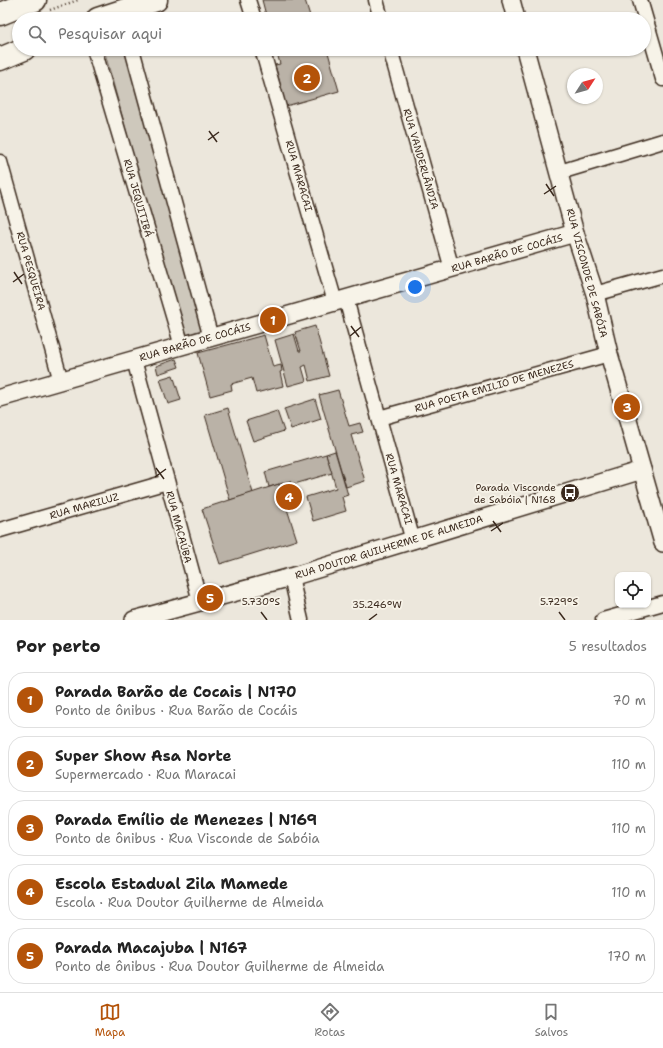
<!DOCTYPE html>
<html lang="pt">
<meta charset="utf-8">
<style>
body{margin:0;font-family:"Shantell Sans",sans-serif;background:#f6f6f6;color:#222}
.controls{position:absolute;right:12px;bottom:12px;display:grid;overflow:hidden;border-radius:8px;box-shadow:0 1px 3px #0004}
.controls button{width:36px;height:36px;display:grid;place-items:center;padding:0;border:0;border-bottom:1px solid #e0e0e0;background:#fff;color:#222;font:20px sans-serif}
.compass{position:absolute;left:567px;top:68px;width:36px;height:36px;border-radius:50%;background:#fff;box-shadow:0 1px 3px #0004;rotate:54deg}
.you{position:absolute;left:415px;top:287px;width:14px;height:14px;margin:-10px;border:3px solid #fff;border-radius:50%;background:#1a73e8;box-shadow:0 0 0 6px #1a73e833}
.badge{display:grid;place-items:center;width:26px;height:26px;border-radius:50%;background:#b45309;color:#fff;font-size:13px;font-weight:700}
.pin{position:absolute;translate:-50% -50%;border:2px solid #fff;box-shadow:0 1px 4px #0006}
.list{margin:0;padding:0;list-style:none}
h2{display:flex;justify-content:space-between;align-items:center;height:52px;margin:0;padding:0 16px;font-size:17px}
h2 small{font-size:13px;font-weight:400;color:#767676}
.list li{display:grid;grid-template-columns:26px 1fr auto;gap:12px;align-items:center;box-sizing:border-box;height:56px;margin:0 8px 8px;padding:0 8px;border:1px solid #e0e0e0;border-radius:16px}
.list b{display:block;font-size:15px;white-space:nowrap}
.list p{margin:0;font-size:13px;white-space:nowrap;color:#767676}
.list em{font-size:13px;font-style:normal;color:#767676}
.icon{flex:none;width:22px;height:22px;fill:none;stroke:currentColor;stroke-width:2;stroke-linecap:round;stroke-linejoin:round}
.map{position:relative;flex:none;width:663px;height:620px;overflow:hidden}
.search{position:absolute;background:#fff;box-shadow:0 1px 3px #0004;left:12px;right:12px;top:12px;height:44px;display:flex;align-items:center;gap:10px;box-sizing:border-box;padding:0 14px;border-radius:22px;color:#767676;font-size:15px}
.sheet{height:372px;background:#fff}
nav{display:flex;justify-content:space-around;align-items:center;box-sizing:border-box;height:56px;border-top:1px solid #e0e0e0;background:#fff;font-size:11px;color:#767676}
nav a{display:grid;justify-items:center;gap:2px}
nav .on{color:#b45309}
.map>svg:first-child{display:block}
.green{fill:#cec8bc;stroke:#84796d}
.building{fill:#bab2a7;stroke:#3b2a1e}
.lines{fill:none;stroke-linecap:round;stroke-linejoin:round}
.minor-casing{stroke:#3b2a1e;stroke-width:17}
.tertiary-casing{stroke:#3b2a1e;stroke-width:20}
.primary-casing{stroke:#3b2a1e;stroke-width:25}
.path{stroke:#3b2a1e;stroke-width:2.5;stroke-dasharray:1 3;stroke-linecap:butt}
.minor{stroke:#f7f3e8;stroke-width:14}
.tertiary{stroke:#f7f3e8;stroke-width:17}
.primary{stroke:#f7f3e8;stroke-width:22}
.ticks{fill:none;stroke:#3b2a1e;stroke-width:1.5}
.labels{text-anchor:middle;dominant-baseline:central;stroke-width:3.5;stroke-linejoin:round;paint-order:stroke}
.street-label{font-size:10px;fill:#3b2a1e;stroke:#f7f3e8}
.poi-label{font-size:10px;fill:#3b2a1e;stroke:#f7f3e8;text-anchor:end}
.ticks-label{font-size:10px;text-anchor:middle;fill:#3b2a1e;stroke:#f7f3e8;stroke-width:3.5;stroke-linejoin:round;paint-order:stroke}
</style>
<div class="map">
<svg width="663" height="620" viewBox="0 0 663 620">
<rect width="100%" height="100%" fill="#ece7dc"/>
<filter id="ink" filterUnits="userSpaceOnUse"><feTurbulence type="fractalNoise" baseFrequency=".025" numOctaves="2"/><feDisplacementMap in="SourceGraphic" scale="8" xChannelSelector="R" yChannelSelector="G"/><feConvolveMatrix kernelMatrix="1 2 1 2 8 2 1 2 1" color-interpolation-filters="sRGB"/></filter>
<g filter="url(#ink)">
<polygon class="green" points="104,49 126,49 204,329 182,336"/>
<g class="building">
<polygon points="262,0 305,0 311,19 267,19"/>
<polygon points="276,49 319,49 320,52 327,49 339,91 286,106 275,65 280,64"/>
<polygon points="315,326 329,376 310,381 306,365 302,367 306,381 288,386 275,340 294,334 299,351 301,351 295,332"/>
<polygon points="264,335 273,367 281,365 282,371 280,372 283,386 256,393 252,378 231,384 232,390 210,396 198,353"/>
<polygon points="176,359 179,367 158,374 156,366"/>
<polygon points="173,375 181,400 168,404 160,379"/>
<polygon points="338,390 349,426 360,423 363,432 351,435 365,481 346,487 319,395"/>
<polygon points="315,399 321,419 291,429 284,409"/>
<polygon points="228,408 253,493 230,500 205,415"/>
<polygon points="277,411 284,431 253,441 246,421"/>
<polygon points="335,451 348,495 342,497 346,511 313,521 306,497 336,488 326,454"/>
<polygon points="326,454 332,473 291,485 290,481 269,487 265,472"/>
<polygon points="279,484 297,540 220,564 202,509"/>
</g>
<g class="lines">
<defs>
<g id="minor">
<polyline points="248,0 254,19"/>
<polyline points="376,0 381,19"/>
<polyline points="640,0 663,79"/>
<polyline points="94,49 182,346"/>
<polyline points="132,49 211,338"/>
<polyline points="262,49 335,302"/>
<polyline points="390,49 452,269"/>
<polyline points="0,162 61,381"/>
<polyline points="560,172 663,141"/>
<polyline points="595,294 663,275"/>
<polyline points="346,299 413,541"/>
<polyline points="134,360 200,601"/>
<polyline points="379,418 609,354"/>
<polyline points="0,530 167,482"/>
<polyline points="291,577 301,620"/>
<polyline points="603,620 663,603"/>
</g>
<g id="tertiary">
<polyline points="511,0 516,19"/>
<polyline points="525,49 575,233 595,294 609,354 663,543"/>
<polyline points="0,398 575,233"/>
<polyline points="134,620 291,577 642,470"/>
</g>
<g id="primary">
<polyline points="0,14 35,0"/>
<polyline points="98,19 156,0"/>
<polyline points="0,59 24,49"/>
</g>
</defs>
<use href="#minor" class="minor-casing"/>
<use href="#tertiary" class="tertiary-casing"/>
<use href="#primary" class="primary-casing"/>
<polyline class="path" points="50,10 78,0"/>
<use href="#minor" class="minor"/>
<use href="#tertiary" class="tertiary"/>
<use href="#primary" class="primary"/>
</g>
</g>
<path class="ticks" d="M209,131L217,142M208,140L219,132M546,184L554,196M544,194L556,186M14,272L22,284M13,282L24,274M351,326L359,337M350,336L361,327M156,468L164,479M155,477L166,469M493,521L501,532M491,531L503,523M261,612L267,620M559,612L565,620M369,620L377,614"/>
<defs>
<symbol id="bus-disc" viewBox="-11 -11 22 22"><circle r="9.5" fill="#3b2a1e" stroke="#f7f3e8"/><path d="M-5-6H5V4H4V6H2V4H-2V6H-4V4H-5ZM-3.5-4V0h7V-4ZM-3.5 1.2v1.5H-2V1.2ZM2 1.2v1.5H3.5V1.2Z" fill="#fff"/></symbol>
</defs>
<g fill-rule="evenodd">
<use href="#bus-disc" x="559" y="482" width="22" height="22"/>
</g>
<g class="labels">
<g class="street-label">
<text transform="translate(421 159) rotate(74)">RUA VANDERLÂNDIA</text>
<text transform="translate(299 176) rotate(74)">RUA MARACAI</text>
<text transform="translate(138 198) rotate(74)">RUA JEQUITIBÁ</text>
<text transform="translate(507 253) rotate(-16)">RUA BARÃO DE COCÁIS</text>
<text transform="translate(31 271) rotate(74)">RUA PESQUEIRA</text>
<text transform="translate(587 273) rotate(75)">RUA VISCONDE DE SABÓIA</text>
<text transform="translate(195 342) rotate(-16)">RUA BARÃO DE COCÁIS</text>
<text transform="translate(494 386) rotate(-16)">RUA POETA EMILIO DE MENEZES</text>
<text transform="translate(399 489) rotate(74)">RUA MARACAI</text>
<text transform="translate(84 506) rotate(-16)">RUA MARILUZ</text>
<text transform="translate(179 527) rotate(75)">RUA MACAÚBA</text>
<text transform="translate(389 547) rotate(-17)">RUA DOUTOR GUILHERME DE ALMEIDA</text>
</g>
<g class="poi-label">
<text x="556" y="487">Parada Visconde<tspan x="556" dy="12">de Sabóia | N168</tspan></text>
</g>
</g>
<g class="ticks-label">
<text x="261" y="605">5.730°S</text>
<text x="559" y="605">5.729°S</text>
<text x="377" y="608">35.246°W</text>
</g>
</svg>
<div class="controls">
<button><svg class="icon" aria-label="locate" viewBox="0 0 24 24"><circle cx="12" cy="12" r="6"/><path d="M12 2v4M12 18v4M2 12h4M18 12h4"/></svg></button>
</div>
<svg class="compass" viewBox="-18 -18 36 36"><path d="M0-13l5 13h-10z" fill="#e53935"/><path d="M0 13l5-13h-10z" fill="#767676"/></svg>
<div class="you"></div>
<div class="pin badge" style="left:273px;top:320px">1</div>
<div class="pin badge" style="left:307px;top:78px">2</div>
<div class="pin badge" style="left:627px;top:407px">3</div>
<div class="pin badge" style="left:289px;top:497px">4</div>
<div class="pin badge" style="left:210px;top:598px">5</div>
<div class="search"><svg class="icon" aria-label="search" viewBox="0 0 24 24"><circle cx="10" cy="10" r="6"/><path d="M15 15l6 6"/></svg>Pesquisar aqui</div>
</div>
<section class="sheet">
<h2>Por perto<small>5 resultados</small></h2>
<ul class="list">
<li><span class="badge">1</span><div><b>Parada Barão de Cocais | N170</b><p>Ponto de ônibus · Rua Barão de Cocáis</p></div><em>70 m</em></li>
<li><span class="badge">2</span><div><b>Super Show Asa Norte</b><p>Supermercado · Rua Maracai</p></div><em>110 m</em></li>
<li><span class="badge">3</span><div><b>Parada Emílio de Menezes | N169</b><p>Ponto de ônibus · Rua Visconde de Sabóia</p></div><em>110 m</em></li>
<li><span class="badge">4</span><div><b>Escola Estadual Zila Mamede</b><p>Escola · Rua Doutor Guilherme de Almeida</p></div><em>110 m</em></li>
<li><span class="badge">5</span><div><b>Parada Macajuba | N167</b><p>Ponto de ônibus · Rua Doutor Guilherme de Almeida</p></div><em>170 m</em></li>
</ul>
</section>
<nav>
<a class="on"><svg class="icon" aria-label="map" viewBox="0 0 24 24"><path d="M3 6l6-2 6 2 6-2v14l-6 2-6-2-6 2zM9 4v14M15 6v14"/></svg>Mapa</a>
<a><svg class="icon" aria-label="directions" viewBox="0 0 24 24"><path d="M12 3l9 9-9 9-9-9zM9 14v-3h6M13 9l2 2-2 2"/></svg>Rotas</a>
<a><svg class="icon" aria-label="saved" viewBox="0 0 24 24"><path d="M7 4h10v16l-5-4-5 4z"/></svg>Salvos</a>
</nav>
